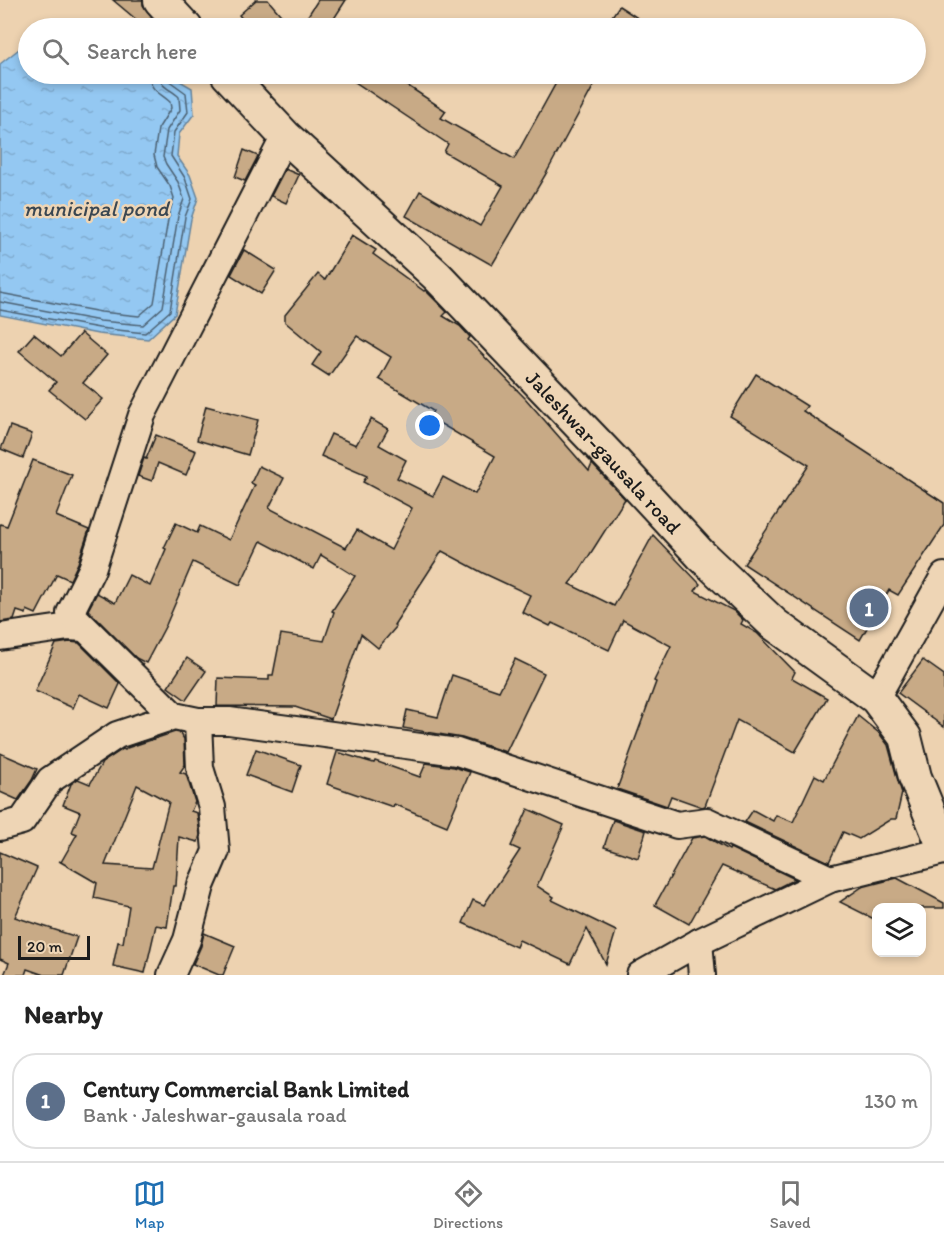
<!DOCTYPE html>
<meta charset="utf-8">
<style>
body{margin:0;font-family:Itim,sans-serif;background:#f2f2f2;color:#222}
.controls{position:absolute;right:18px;bottom:18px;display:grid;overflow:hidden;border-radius:12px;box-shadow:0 3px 9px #0003}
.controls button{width:54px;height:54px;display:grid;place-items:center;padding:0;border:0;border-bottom:2px solid #e0e0e0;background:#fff;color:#222;font:30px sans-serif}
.scale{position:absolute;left:18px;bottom:15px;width:72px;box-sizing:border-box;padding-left:6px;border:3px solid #1c1c1c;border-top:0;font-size:16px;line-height:21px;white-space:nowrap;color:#1c1c1c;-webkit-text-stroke:4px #eed5b5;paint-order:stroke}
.you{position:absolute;left:430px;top:426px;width:21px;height:21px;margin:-15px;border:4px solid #fff;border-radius:50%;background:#1a73e8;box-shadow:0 0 0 9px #1a73e833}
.badge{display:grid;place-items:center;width:39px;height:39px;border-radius:50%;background:#1f6fb2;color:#fff;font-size:20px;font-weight:700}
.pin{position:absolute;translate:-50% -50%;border:3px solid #fff;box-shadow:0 2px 6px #0006}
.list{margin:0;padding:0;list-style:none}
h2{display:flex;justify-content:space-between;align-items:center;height:78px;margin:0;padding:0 24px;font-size:26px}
h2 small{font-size:20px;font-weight:400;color:#767676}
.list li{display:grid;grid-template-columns:39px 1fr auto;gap:18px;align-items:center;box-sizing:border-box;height:96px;margin:0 12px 12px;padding:0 12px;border:2px solid #e0e0e0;border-radius:24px}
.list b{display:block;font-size:22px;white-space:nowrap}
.list p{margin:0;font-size:20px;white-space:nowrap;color:#767676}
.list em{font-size:20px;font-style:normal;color:#767676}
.icon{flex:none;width:33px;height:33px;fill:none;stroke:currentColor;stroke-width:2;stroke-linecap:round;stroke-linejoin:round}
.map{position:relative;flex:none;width:944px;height:975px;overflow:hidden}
.search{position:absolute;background:#fff;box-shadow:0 3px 9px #0003;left:18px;right:18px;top:18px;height:66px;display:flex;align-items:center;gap:15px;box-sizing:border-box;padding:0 21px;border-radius:33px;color:#767676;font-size:22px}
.sheet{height:186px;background:#fff}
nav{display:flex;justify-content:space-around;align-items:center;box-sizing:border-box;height:84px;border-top:2px solid #e0e0e0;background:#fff;font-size:16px;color:#767676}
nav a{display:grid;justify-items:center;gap:3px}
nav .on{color:#1f6fb2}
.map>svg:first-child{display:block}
.water{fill:url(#water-ripples);stroke:#64839c;stroke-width:1.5}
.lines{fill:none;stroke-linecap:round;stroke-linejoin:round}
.shore{stroke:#4c6172;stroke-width:1.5}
.building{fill:#c8aa86;stroke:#1c1c1c;stroke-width:1.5;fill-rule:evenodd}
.minor-casing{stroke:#1c1c1c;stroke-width:30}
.major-casing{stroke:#1c1c1c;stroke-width:36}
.minor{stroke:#eed5b5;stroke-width:26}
.major{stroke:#eed5b5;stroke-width:32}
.labels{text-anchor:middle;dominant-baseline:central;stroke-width:5;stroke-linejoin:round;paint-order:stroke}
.street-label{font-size:21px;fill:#1c1c1c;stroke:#eed5b5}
.water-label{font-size:22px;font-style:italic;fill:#3a4752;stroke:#eed5b5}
</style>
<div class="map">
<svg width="944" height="975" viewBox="0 0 944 975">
<defs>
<pattern id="water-ripples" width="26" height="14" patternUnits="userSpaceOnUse" patternTransform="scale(1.5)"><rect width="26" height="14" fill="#94c8f2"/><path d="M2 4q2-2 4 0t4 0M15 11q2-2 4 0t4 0" fill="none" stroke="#7fabcf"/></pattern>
</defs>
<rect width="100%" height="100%" fill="#edd2b0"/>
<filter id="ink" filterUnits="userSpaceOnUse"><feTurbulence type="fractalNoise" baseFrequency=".0167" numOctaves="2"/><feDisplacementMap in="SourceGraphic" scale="12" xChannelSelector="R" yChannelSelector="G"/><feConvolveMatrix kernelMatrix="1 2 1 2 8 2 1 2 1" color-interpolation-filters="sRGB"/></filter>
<g filter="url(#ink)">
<polygon class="water" points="28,42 28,74 168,74 192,88 194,114 179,134 177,156 190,175 198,198 191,219 175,314 148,339 98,334 0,315 0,64"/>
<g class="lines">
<g class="shore">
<path d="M0,293L101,312L139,316L154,303L169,214L174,198L170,186L157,167L154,155L158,129L171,108L170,102C159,92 150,91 149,74"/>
<path d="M0,302L100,321L143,325L163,307L178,216L184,199L178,182L166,164L163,157L167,130L180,110L179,97C171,89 159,87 159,74"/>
<polyline points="0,310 99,328 145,333 170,311 185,217 192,199 185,178 171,156 174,132 188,112 186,93 168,80 166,74"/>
</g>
</g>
<g class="building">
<polygon points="113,0 143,0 143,5 152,17 144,26"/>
<polygon points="256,0 268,0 292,28 250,28 239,15"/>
<polygon points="318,0 346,0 328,28 300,28"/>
<polygon points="619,6 653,28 604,28"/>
<polygon points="343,74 390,74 446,111 441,118 514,159 561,74 600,74 547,172 492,265 406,216 420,191 480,226 503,186 444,152 448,144"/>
<polygon points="244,150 258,156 245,181 235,177"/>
<polygon points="285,169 299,175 286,203 271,196"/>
<polygon points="352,235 376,250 373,254 424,291 425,290 447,312 443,316 460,326 470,337 468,340 525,398 589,471 592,464 625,499 580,570 569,584 614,606 653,535 700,584 695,591 734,611 743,620 741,624 757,633 795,672 792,678 827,698 795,752 737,720 705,806 702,807 671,796 667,806 617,789 656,682 654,681 671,646 623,620 609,650 552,623 550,626 522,612 530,595 483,573 442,551 394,625 396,627 378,648 361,634 331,719 295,707 217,706 218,678 269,680 269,675 273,675 281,634 324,641 334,612 332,611 355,576 321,555 314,569 261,541 240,585 193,562 166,625 146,663 136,658 88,610 97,593 115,603 129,575 150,586 166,549 164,548 176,523 197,533 200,526 229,540 255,485 251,483 259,466 284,478 269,508 346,548 357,530 391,550 412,508 363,482 367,476 321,456 331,434 356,445 371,419 388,429 379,445 406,460 397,478 433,496 443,477 475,494 495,456 429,417 433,411 379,379 391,357 357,336 329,376 312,365 321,352 285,322 285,315 318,274 325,280"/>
<polygon points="244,250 276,270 261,294 231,275"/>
<polygon points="81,333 107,355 83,383 103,399 85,419 49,390 56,382 19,351 34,334 61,356"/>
<polygon points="756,374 807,406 803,411 944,503 944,525 898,595 889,590 860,640 744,564 809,465 730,416"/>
<polygon points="206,406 258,420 248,455 197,440"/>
<polygon points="10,426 32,434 23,458 1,449"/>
<polygon points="156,435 196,451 186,475 158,463 152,481 138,476 144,458 148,459 146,459"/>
<polygon points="33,460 72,475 56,516 89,530 78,563 70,580 57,574 36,614 27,610 26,614 17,611 14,620 0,622 0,524 7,526"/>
<polygon points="70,642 79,643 120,684 109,708 79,694 73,708 35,691 56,644"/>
<polygon points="187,658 206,671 186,700 168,687"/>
<polygon points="515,659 544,673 506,752 462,738 403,728 407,710 438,717 452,675 499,691"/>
<polygon points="923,660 944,675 944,727 898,693"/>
<polygon points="858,716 879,733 888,745 898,781 902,793 896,819 891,819 859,839 843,832 829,862 745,822 753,810 773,821 776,815 793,822 815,775 824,780"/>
<path d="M175,732L180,733L184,739L185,765L180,772L186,774L195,802L191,811L197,813L200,835L198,842L179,837L176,886H173L167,927L156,925L145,973L113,966L118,942L123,943L129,906L94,898L97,883L59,861L61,862L77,834L72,832L80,812L63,805L71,784L78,779L90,784L102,763L123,749L125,750L127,748ZM137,785L169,802L152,868L105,865Z"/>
<polygon points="256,749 301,765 292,792 246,775"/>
<polygon points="337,752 374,763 375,761 420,777 426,763 454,767 470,772 447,826 394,804 393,807 327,784"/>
<polygon points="0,753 37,769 32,780 18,800 0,792"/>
<polygon points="528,809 564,825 537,886 554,897 552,900 616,931 606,964 587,929 570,964 519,940 516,947 463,923 473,900 484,905 520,850 511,846"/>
<polygon points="613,820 646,831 638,858 604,847"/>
<polygon points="705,836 729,850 730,848 795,879 775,889 722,866 689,924 655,905 692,838"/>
<polygon points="0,852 37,868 15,917 77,937 64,975 44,975 27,969 25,975 4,975 9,963 0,959"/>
<polygon points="897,878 944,903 944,908 876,908 876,920 840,902 862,887"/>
<polygon points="204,933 235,946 223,975 219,975 193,964 201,946"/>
</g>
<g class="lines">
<defs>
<g id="minor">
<polyline points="0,637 69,627 84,628"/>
<polyline points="876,698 944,576"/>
<polyline points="174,716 70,613 92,569 142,415 285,136"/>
<polyline points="0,827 22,821 50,780 117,735 174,716 198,721 229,721 457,752 677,825 707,821 830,879"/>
<polyline points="699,942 702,975"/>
<polyline points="171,975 187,940 201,886 216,851 212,807 200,768 198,721"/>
<polyline points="640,975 699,942 830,879 944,851"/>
</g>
<g id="major">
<polyline points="160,0 186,28"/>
<path id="s1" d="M227,74L285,136L437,276L614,461L701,555L774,624L876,698L905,737L915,777L944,848"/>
</g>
</defs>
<use href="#minor" class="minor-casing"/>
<use href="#major" class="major-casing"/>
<use href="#minor" class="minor"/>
<use href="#major" class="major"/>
</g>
</g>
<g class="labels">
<g class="street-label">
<text stroke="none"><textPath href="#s1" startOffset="534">Jaleshwar-gausala road</textPath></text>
</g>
<g class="water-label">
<text x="96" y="208">municipal pond</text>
</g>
</g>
</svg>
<div class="controls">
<button><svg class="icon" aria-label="layers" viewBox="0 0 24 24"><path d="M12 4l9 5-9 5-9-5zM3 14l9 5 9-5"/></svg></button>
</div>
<div class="scale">20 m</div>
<div class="you"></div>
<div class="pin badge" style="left:869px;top:608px;background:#5c6f8a">1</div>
<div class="search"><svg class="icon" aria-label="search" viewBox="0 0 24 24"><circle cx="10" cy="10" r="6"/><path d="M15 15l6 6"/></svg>Search here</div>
</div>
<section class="sheet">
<h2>Nearby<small></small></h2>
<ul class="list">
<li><span class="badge" style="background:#5c6f8a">1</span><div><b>Century Commercial Bank Limited</b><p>Bank · Jaleshwar-gausala road</p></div><em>130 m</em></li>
</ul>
</section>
<nav>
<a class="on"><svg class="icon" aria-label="map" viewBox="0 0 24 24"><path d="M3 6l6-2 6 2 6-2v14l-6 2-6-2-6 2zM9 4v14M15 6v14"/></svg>Map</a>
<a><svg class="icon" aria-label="directions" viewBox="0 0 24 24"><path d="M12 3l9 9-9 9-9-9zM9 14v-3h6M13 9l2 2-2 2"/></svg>Directions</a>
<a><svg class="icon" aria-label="saved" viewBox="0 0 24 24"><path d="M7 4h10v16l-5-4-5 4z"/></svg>Saved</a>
</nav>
